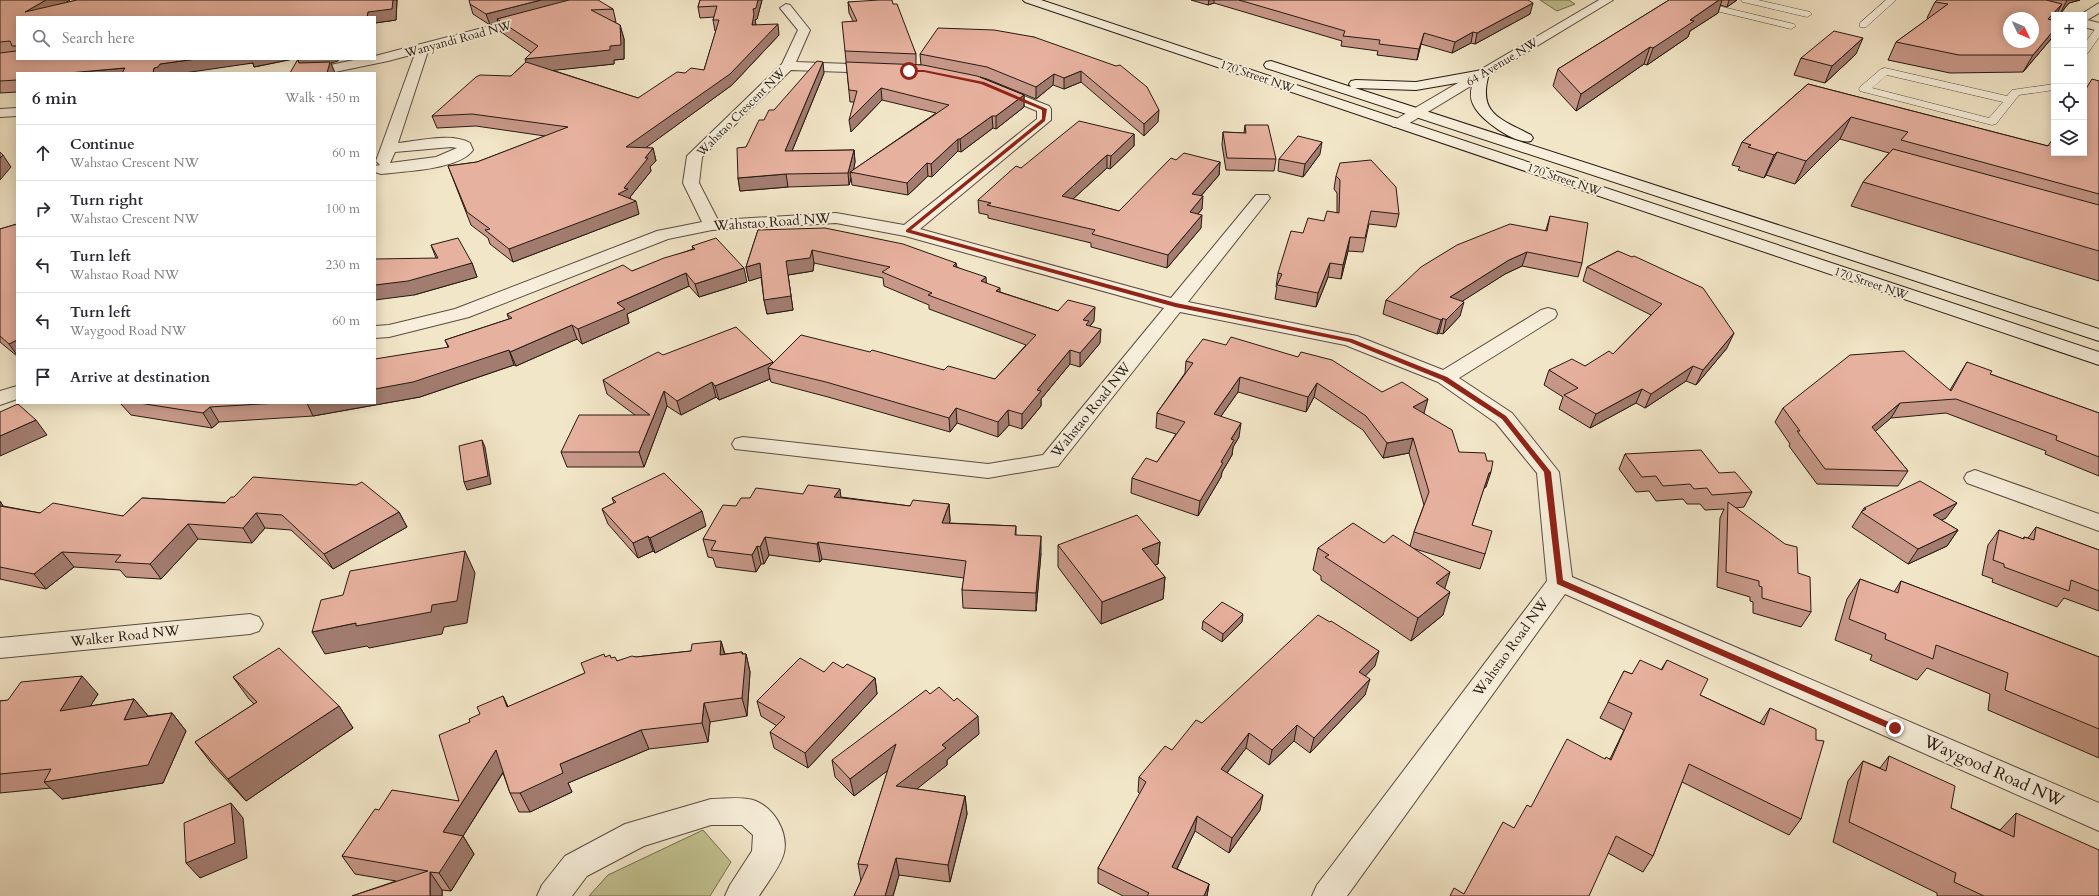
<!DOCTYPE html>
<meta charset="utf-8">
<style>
body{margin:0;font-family:Cardo,serif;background:#f7f7f7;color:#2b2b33}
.controls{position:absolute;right:12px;top:12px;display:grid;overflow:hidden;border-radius:0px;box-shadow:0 2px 10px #0003}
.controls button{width:36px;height:36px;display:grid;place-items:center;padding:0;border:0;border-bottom:1px solid #e1e1e2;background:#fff;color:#2b2b33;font:20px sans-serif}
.compass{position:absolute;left:2003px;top:12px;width:36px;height:36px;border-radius:50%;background:#fff;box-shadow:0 2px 10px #0003;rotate:134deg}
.stop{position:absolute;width:12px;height:12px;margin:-9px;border:3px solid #8f2418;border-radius:50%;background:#fff}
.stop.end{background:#8f2418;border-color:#fff;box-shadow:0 1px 4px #0008}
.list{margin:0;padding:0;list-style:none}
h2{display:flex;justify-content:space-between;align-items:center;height:52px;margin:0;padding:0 16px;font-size:17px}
h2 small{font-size:13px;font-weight:400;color:#7c7c81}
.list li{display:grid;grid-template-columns:26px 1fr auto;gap:12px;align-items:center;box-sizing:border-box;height:56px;padding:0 16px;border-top:1px solid #e1e1e2}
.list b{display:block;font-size:15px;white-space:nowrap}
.list p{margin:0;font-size:13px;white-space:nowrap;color:#7c7c81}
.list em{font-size:13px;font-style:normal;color:#7c7c81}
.icon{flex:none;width:22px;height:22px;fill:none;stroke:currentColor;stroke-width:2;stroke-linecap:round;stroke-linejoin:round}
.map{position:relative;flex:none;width:2099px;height:896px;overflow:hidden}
.search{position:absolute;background:#fff;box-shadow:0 2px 10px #0003;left:16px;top:16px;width:360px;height:44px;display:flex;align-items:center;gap:10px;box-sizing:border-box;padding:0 14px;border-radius:0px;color:#7c7c81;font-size:15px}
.panel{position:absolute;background:#fff;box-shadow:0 2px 10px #0003;left:16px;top:72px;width:360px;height:332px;border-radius:0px}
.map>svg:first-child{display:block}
.green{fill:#c2c391;stroke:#746e52}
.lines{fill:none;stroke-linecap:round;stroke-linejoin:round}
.service-casing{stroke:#5a4c40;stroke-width:1}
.minor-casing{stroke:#5a4c40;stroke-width:2}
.tertiary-casing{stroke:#5a4c40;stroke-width:2}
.secondary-casing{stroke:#271912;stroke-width:2}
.service{fill:#f7efdb;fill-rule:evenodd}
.minor{fill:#f7efdb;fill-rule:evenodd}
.tertiary{fill:#f7efdb;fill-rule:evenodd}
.secondary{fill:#f7efdb;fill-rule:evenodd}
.wall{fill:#c79889;stroke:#271912}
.shaded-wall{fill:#a27c6f;stroke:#271912}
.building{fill:#e7b19f;stroke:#271912;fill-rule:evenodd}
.route{fill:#8f2418}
.labels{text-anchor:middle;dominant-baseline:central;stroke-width:4;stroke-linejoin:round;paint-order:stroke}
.far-street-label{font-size:12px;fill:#271912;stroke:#f7efdb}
.street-label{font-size:14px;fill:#271912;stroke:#f7efdb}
.near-street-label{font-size:17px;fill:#271912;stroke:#f7efdb}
</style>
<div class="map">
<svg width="2099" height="896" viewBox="0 0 2099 896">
<rect width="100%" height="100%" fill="#f2e6c8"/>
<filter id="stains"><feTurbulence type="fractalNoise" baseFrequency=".005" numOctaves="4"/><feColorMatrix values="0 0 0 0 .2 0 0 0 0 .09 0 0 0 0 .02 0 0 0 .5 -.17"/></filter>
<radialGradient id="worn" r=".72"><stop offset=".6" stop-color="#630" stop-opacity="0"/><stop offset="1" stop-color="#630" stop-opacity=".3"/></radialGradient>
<g class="green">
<polygon points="1540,0 1569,0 1575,4 1557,11"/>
<polygon points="703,830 731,862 710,896 589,896 608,875"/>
</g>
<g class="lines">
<defs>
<g id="service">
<polygon points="1677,0 1693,0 1794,24 1796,26 1791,29 1679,2"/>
<polygon points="1741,0 1758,0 1810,12 1812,14 1807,17 1743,2"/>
<polygon points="1886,0 1896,0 1866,27 1860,27 1860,23"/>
<polygon points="2099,27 2099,37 2088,53 2084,54 2084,44 2096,28"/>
<path d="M1885,68L2007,96L2012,90L2054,84V90L2019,95L1996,124L1992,125L1860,91L1859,89L1860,87L1881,69ZM1887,75L2003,102L1989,118L1872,88Z"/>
</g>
<g id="minor">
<polygon points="2099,3 2099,13 2084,22 2084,15 2080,15"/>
<polygon points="786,4 790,5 810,30 796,62 876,65 883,69 876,73 791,70 702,157 699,183 718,220 836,213 904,225 1037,119 1037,111 991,92 989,89 991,86 996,85 1049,106 1051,109 1051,120 920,229 1171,298 1256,195 1268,195 1270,198 1188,302 1357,336 1443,370 1541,310 1548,308 1555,310 1557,314 1555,318 1459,378 1512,413 1559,472 1572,577 2099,803 2099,831 1565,594 1347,896 1312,896 1317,885 1547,581 1537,473 1496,423 1438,382 1345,345 1180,312 1058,466 988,478 735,449 732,444 735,439 743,437 988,464 1043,455 1164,308 905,236 836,223 712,230 668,239 469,317 389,337 375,338 375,326 389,325 455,309 657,231 702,222 683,183 687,156 782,64 798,30 780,8"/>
<path d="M423,44L429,48L398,143C418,141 453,132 470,143L473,150C459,170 404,171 381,174L375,172V166L380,165L376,161L417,48ZM451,147L457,148L436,157L390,163L395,152Z"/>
<polygon points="17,386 17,399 0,405 0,391"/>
<polygon points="1975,470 2099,514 2099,531 1967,483 1964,478 1967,473"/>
<polygon points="250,614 259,617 263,624 259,631 250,634 0,658 0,638"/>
<path d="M711,799C723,799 736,797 748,799C772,802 791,834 783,856C778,870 767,883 759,896H725L730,885L752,851L753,835L742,825H711L644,846L587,876L572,896H537L542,885L565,856L625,824Z"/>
</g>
<g id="tertiary">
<polygon points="1599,0 1613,0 1403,127 1393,127 1391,124 1393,121"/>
<polygon points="528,16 532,17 534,20 532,23 388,61 330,73 304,73 306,70 359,59 375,59 375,56"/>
<polygon points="2084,19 2099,23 2099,31 2084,27"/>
<polygon points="17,108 17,116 0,117 0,109"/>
</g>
<g id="secondary">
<polygon points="1023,0 1041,0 2099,352 2099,365 1025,2"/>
<path d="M1271,61L1351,87L1349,84L1351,81L1356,80L1416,82L1482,70L1487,71L1489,74C1477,114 1501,119 1531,135L1533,138L1531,141C1515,145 1479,119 1473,104C1469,96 1471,88 1474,80L1416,90L1355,88L2099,329V341L1266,68L1264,65L1266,62Z"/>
</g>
</defs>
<use href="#service" class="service-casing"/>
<use href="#minor" class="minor-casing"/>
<use href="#tertiary" class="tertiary-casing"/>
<use href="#secondary" class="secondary-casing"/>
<use href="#service" class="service"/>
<use href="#minor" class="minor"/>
<use href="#tertiary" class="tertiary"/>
<use href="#secondary" class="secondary"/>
</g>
<g class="wall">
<polygon points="0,0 65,3 77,0 397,0 396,20 375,23 375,17 17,17 17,59 293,59 254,67 253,63 17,73 17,92 0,93"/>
<polygon points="700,0 762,0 757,19 755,20 756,25 779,35 732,85 645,148 653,148 656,161 650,167 651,171 630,197 639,214 513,262 490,244 488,238 471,225 448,166 477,162 545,136 476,126 437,128 432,116 511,76 526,62 531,53 501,32 498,23 490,25 473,14 470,4 613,9 616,22 614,22 620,25 624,39 624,59 614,60 614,64 552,70 638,98 685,73 704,70 716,31 715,31 713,20 714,17 700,18 698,7"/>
<polygon points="1191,0 1528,0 1530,14 1475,44 1471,43 1452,53 1421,44 1417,60 1377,55 1378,51 1341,46 1342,41 1214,3 1208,5"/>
<polygon points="1669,0 1737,0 1727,7 1720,5 1718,13 1690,31 1688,37 1647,65 1644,64 1576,111 1553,86 1558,69"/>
<polygon points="1937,0 2080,0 2069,3 2060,14 2057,13 2056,15 2054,15 2053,21 2054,21 2054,33 2051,39 2023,72 1950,73 1888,60 1896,42 1928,19 1927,18 1935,2"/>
<polygon points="848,2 893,4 916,54 916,65 921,65 920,54 1034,37 1158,122 1144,136 1081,82 1064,89 1053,85 1036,99 987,79 980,77 1024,95 1024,107 996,129 993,128 961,152 958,151 932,177 928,176 908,195 852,185 851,178 849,185 788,187 740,191 738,178 746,147 764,120 774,110 824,73 792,151 854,150 855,162 853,170 936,113 882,100 851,132 854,102 850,102 845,51 853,21 849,13"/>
<polygon points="1856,54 1825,83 1794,75 1801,58"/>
<polygon points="2099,81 2099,281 1851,206 1863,182 1889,153 1840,139 1795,184 1766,175 1764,178 1738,170 1740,167 1732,165 1742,142 1808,84 2048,146"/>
<polygon points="1245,125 1276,159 1274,171 1226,170 1222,145 1223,132 1244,133"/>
<polygon points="1134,134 1134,146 1110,169 1107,168 1073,199 1119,211 1176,160 1220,162 1219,175 1201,196 1202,209 1198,214 1201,228 1167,268 1091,247 1091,243 988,218 988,215 979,213 978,200 1021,168"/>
<polygon points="1320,154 1303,177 1278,171 1279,159"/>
<polygon points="1336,176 1399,214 1396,227 1369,224 1363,252 1348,251 1341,279 1328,277 1316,307 1275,299 1277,287 1276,287 1278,273 1324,221 1337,213 1337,193 1334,189"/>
<polygon points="1550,216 1582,263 1578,277 1522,266 1505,274 1462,301 1460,316 1443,334 1439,333 1437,334 1383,314 1386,300 1546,230"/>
<polygon points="17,224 17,356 0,342 0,229"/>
<polygon points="758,230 956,263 957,267 986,283 1000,292 1058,311 1094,321 1090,326 1100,343 1080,367 1070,364 1041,399 1041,406 1022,429 1009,425 998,437 957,423 950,432 828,397 771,382 770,379 719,400 716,397 681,415 667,406 644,467 567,467 561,452 635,415 607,394 603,380 773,362 773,363 944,370 995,379 1026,345 929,309 929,305 884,286 883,278 814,263 813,271 788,275 793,310 767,314 764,300 761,277 749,281 746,267"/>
<polygon points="431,245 472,263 477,277 414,295 436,258"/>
<polygon points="692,246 747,282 699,297 689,286 627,314 629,323 582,344 577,339 516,366 514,365 420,397 313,416 219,422 212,428 131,415 120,403 375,403 448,347 445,340 509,319 507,314 632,271 693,249"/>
<polygon points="1618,251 1727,348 1696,385 1686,381 1645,408 1636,403 1590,428 1559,409 1563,397 1544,385 1549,370 1585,366 1613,354 1651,315 1583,281 1587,267"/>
<polygon points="1186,361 1382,392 1424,413 1459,452 1486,487 1484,488 1472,525 1485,554 1480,569 1412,548 1445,589 1443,615 1411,641 1321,580 1321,576 1313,570 1318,548 1384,543 1410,546 1414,532 1424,505 1409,453 1383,458 1363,430 1314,397 1306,412 1238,392 1221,416 1239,437 1233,447 1232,455 1222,472 1221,477 1198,516 1131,493 1132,478 1157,462 1176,434 1156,428 1157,413 1185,373"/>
<polygon points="1967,362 1990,374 2099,413 2099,476 2045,454 2046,451 1946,413 1891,418 1875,431 1908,471 1898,486 1817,484 1789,446 1790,444 1775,422 1783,408 1950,390"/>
<polygon points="1625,454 1719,473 1752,492 1744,507 1735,508 1798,573 1811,612 1801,627 1753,613 1753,602 1750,601 1750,597 1717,587 1720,518 1724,509 1705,510 1700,504 1687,504 1683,499 1656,501 1649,491 1636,492 1619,469"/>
<polygon points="841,497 910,506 949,504 950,521 949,523 1016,526 1016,535 1041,553 1036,611 963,608 962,590 964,578 822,559 820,562 769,555 764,564 761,564 756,572 716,567 713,558 708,557 703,539 736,506 750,498"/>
<polygon points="142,498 399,512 407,527 333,569 291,530 265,528 252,543 198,539 161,579 126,577 120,570 74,567 46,589 0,579 0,501 3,506 40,513 123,516"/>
<polygon points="612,498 706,526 655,553 653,551 638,558 608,524 602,509 614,503"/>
<polygon points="1864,508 1946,518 1941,520 1958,530 1947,546 1908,564 1852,527"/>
<polygon points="2036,527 2099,550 2099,611 2064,598 2057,607 1992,582 1993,579 1982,575 1988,545 1999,530 2023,539 2024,537 2028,538"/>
<polygon points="1160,542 1158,564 1155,565 1165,577 1163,599 1101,624 1058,567 1058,545"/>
<polygon points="1860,579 1894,592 1901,581 2099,657 2099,758 1988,710 1990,694 1927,668 1917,680 1870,660 1872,655 1835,640 1847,599"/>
<polygon points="1203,621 1242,622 1222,642 1202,629"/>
<polygon points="1330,622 1375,666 1365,676 1365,695 1310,753 1294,741 1269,765 1246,748 1227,773 1260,810 1229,853 1195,831 1177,869 1209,884 1207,896 1123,896 1098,883 1098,868 1140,794 1138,792 1139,777 1172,750 1202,723"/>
<polygon points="721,641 725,654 742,652 742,654 746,654 750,672 747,716 710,722 708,742 649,749 568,783 572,792 530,812 519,812 510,793 503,773 463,836 474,854 451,891 442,890 442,896 352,896 396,881 355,874 342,856 379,810 459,801 470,722 503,696 508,707 585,673 605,657 611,658 617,661 636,657 691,651"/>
<polygon points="1667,660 1700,695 1760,723 1770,708 1801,819 1789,835 1682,782 1653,856 1643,872 1608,853 1464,894 1531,807 1605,759 1610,759 1624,730 1600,718 1624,671 1632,674 1661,670"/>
<polygon points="843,668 875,678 877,694 808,768 774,748 770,732 777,726 761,716 757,701 824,672"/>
<polygon points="233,677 339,706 353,728 246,801 212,764 195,742 254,704 249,699"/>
<polygon points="98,694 90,706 134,699 148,716 172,713 186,731 163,783 62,799 51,788 0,793 0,701"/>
<polygon points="979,734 947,760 947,765 916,789 965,796 967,814 950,882 899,875 893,896 854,896 861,881 858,864 888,770 854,796 835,777 832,760"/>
<polygon points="1889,756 1951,808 2000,830 2016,813 2099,896 1937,896 1937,893 1833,842 1848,781 1863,761 1880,768"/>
</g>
<g class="shaded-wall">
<polygon points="46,0 70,0 41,17 25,12"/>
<polygon points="393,0 397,0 396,20 375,23 375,17 367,17 368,12"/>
<polygon points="541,0 579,0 497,19 498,23 490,25 486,14"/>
<polygon points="758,0 762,0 757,19 755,20 756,25 752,25 753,9"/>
<polygon points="1209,0 1214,0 1214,3 1208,5"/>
<polygon points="1719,0 1722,0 1718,13 1690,31 1688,37 1647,65 1653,48 1690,20"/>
<polygon points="1729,0 1737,0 1727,7"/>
<polygon points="2067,0 2080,0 2069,3 2060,14"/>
<polygon points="1533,3 1530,14 1475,44 1477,33"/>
<polygon points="2062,4 2056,15 2054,15 2054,19 2053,21 2048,19"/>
<polygon points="778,24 779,35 732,85 629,160 626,147"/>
<polygon points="620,25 624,39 624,59 614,60 614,64 529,73 525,59 610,46"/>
<polygon points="2054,30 2054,33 2051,39 2023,72 2033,55"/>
<polygon points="1473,32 1471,43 1452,53 1455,42"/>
<polygon points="1424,33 1421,44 1417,60 1419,49"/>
<polygon points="1863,38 1856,54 1825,83 1832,66"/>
<polygon points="1650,47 1644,64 1576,111 1581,94"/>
<polygon points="196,59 293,59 254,67 253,63 184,73 153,73 154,68 160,64"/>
<polygon points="299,59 339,59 338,61 331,63 335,73 303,72 298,61"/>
<polygon points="823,62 824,73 787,163 785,151"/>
<polygon points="125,68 127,73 68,73"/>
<polygon points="1081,71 1081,82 1064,89 1064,78"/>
<polygon points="1054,74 1053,85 1036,99 1036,87"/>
<polygon points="881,88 882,100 851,132 849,120"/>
<polygon points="1024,95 1024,107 996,129 996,116"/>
<polygon points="1159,110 1158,122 1144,136 1144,124"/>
<polygon points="992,116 993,128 961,152 960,139"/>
<polygon points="1851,117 1840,139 1795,184 1806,161"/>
<polygon points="1134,134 1134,146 1110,169 1111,156"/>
<polygon points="958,139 958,151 932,177 931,164"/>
<polygon points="1322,142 1320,154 1303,177 1305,164"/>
<polygon points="653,148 656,161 650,167 651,171 630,197 631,202 636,201 639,214 513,262 509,249 618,194 624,188 645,158"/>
<polygon points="854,150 855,162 853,173 850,172 851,178 849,185 848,173"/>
<polygon points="1777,152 1766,175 1764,178 1774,155"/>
<polygon points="3,155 11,167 0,180 0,158"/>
<polygon points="1107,155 1107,168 1062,209 1062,196"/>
<polygon points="1220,162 1219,175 1191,207 1192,194"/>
<polygon points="927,163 928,176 908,195 907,183"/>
<polygon points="786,174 788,187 740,191 738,178"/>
<polygon points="1203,196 1202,209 1188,225 1190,212"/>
<polygon points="1202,215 1201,228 1167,268 1168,255"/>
<polygon points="1350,237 1348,251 1341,279 1343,265"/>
<polygon points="812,250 814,263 813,271 788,275 793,310 767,314 764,300 786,261"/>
<polygon points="1527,252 1522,266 1505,274 1447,311 1450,297 1509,260"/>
<polygon points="472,263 477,277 414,295 375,300 375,285"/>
<polygon points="760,263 762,277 749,281 746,267"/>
<polygon points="956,263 957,277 953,266"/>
<polygon points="1330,263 1328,277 1316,307 1318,293"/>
<polygon points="744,268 747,282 699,297 695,284"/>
<polygon points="686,273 689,286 627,314 629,323 582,344 578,329 617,303"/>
<polygon points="986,277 987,291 981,281"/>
<polygon points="1000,288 1000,302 996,291"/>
<polygon points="1464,302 1460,316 1443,334 1446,320"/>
<polygon points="1095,307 1094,321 1089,327 1086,339 1083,320"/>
<polygon points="1443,318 1439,333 1437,334 1441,320"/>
<polygon points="572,325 577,339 516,366 510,352"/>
<polygon points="1101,329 1100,343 1080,367 1080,353"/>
<polygon points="1734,333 1727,348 1696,385 1703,370"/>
<polygon points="17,340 17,355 9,344"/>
<polygon points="509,350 514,365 420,397 313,416 307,403 375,403 375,389"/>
<polygon points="1070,350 1070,364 1041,399 1041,406 1022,429 1022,414 1037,390"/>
<polygon points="773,362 774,369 768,368 770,379 719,400 715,386"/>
<polygon points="1693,366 1686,381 1645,408 1651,394"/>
<polygon points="1240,377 1238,392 1212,429 1214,414"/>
<polygon points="712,382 716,397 681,415 677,401"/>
<polygon points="1317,383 1314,397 1306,412 1308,397"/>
<polygon points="1642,389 1636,403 1590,428 1596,414"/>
<polygon points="664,391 667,406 644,467 639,452"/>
<polygon points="1428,399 1424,413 1409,422 1413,407"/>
<polygon points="1900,403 1891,418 1863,442 1872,427"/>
<polygon points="210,407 219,422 212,428 203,413"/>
<polygon points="956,408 957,423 950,432 949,418"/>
<polygon points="1008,410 1009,425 998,437 998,422"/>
<polygon points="36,420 47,435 0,456 0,436"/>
<polygon points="1241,423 1239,437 1233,447 1232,455 1222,472 1221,477 1198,516 1200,501 1221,462 1231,439"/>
<polygon points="1413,438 1409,453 1383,458 1387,443"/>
<polygon points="482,440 485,447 491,484 467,490 464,482"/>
<polygon points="1491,472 1486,487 1484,488 1489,473"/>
<polygon points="840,489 842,506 834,497"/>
<polygon points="0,501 12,521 0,506"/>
<polygon points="1957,503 1946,518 1922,530 1933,515"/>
<polygon points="949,504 950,521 943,540 942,523"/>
<polygon points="702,511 706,526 655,553 650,538"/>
<polygon points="399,512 407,527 333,569 324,554"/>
<polygon points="256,513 265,528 252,543 243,528"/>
<polygon points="188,524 198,539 161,579 150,564"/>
<polygon points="1958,530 1947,546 1908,564 1918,549"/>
<polygon points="648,536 653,551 638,558 633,543"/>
<polygon points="1041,536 1041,553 1036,611 1036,593"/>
<polygon points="765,537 769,555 764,564 760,547"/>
<polygon points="818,542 822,559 820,562 817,544"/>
<polygon points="1160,542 1158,564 1140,571 1142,549"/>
<polygon points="757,546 761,564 756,572 752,555"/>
<polygon points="465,551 475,573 467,623 444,627 442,634 369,648 367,646 325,654 312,632 356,623 432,605"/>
<polygon points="62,552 74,567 46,589 34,574"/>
<polygon points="1450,572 1443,594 1436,583"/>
<polygon points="1165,577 1163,599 1101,624 1102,602"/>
<polygon points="1450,592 1443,615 1411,641 1418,618"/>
<polygon points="1243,614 1242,622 1222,642 1223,634"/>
<polygon points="721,641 726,660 720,655"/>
<polygon points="1379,651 1375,666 1354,688 1359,672"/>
<polygon points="742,652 745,663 746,654 750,672 747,716 742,698"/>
<polygon points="82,676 98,694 76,729 60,711"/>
<polygon points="875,678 877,694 808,768 805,753"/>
<polygon points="1370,679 1365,695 1310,753 1314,738"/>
<polygon points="503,696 512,715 507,707"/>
<polygon points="134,699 149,717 124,720"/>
<polygon points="704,703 710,722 708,742 702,723"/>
<polygon points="339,706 353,728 246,801 228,779"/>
<polygon points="172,713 186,731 163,783 62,799 44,782"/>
<polygon points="978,716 979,734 947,760 947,765 898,804 896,786 942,745"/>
<polygon points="1297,725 1294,741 1269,765 1272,750"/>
<polygon points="641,730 649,749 568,783 572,792 530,812 520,793 560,764"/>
<polygon points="1249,733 1246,748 1218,784 1221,769"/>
<polygon points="896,744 899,762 854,796 850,779"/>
<polygon points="496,750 505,769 463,836 474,854 451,891 439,873 443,832"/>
<polygon points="1263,795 1260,810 1229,853 1232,838"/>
<polygon points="965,796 967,814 950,882 948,865"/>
<polygon points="231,803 243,818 247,858 200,878 186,863"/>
<polygon points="1197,816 1195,831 1171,881 1172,867"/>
<polygon points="896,858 899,875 893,896 885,896"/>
<polygon points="430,872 442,890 442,896 430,896"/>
<polygon points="1209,884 1207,896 1204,896"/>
</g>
<g class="building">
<polygon points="0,0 46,0 25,12 77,0 393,0 392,9 368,12 367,17 17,17 17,47 16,46 12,46 10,41 0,42"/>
<polygon points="469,0 541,0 486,14 470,4"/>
<polygon points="569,0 598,0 613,9 591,10 620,25 621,45 610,46 610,50 525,59 538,46 497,19"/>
<polygon points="700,0 758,0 756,8 753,9 754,14 752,25 778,24 730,74 626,147 653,148 645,158 648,158 624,188 628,189 618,194 636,201 509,249 485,230 490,229 467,212 448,166 477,162 568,127 472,114 432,116 476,77 480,75 511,76 526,62 638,98 677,72 685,73 691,68 704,70 719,20 713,20 717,6 698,7"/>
<polygon points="879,0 892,0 893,4 897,4 916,54 845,51 842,22 857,21 848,2"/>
<polygon points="1239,0 1528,0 1533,3 1477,33 1473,32 1455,42 1424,33 1419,49 1379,44 1380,40 1343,36 1345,31"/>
<polygon points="1669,0 1719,0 1690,20 1694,21 1653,48 1650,47 1581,94 1558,69"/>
<path d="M1937,0H2046L2062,4L2048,19L2054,21V30L2033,55H1959L1896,42L1948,4L1935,2ZM2009,18H2033V42H2009Z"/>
<polygon points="938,28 994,30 1034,37 1116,66 1120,65 1147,87 1159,110 1144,124 1081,71 1064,78 1054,74 1036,87 987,67 920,54"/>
<polygon points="1834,31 1863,38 1832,66 1801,58"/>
<polygon points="17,49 17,59 196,59 160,64 158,67 154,68 153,73 122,73 125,68 68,73 17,73 17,80 0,81 0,53 16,51"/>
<polygon points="298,59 299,59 298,61 299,63 330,62 327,73 290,73"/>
<polygon points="817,61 823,62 785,151 854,150 848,173 786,174 738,178 737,148 746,147 759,120 764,120 769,110 774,110"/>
<polygon points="846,62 923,65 977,76 1024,95 996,116 992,116 960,139 958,139 931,164 927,163 907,183 850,172 949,105 881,88 849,120 857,91 849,90"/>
<polygon points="2092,79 2099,81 2099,194 1901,140 1908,132 1851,117 1806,161 1777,152 1774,155 1748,147 1751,145 1742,142 1808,84 2048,146 2054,137 2054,153 2084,153 2084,92"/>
<polygon points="1079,121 1134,134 1111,156 1107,155 1062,196 1119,211 1171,158 1176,160 1184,153 1220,162 1192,194 1203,196 1190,212 1202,215 1168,255 1092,234 1095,230 987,205 991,203 978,200 1016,166 1021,168"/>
<polygon points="1245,125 1268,125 1276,159 1227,158 1223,132 1246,133"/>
<polygon points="1298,136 1322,142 1305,164 1279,159"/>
<polygon points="1893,149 2099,205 2099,251 1863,182"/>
<polygon points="0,152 3,155 0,158"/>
<polygon points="1371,160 1396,187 1399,214 1371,211 1365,238 1350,237 1343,265 1330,263 1318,293 1277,285 1282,274 1278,273 1291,231 1303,233 1308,218 1324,221 1327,211 1339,213 1340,180 1336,176 1340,163"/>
<polygon points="1550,216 1588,223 1582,263 1527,252 1509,260 1450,297 1464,302 1446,320 1443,318 1441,320 1386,300 1421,267 1457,245 1510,224 1547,231"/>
<polygon points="17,224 17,340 9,344 0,336 0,229"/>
<polygon points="825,228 903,244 956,263 953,266 986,277 981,281 1000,288 996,291 1058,311 1068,300 1095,307 1083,320 1089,321 1086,325 1101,329 1080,353 1070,350 1037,390 1041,391 1022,414 1008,410 998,422 956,408 949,418 826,382 768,368 801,335 870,352 872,350 944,370 948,366 995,379 1036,335 928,295 932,293 882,272 890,267 812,250 810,258 786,261 791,296 764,300 760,263 746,267 758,230"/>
<polygon points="458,238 472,263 408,281 375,285 375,259 438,258 431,245"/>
<polygon points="716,238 744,268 695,284 686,273 617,303 625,309 578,329 572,325 510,352 509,350 413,382 375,389 375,359 449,347 445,340 512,318 507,314 623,265 632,271 664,258 695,249 692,246"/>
<polygon points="1618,251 1632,257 1634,256 1703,288 1734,333 1703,370 1693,366 1651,394 1642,389 1596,414 1564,395 1578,388 1549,370 1572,359 1585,366 1609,351 1613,354 1662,304 1587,267"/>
<polygon points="736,327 773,362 715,386 712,382 677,401 664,391 639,452 561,452 579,415 650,415 603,380 658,352 663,355"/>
<polygon points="1231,337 1298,357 1301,352 1332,360 1382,392 1402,382 1428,399 1413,407 1452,430 1459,452 1485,453 1487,461 1493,461 1491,472 1489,473 1472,525 1492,531 1485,554 1414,532 1429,492 1413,438 1387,443 1366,416 1317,383 1308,397 1240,377 1214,414 1241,423 1231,439 1234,440 1221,462 1223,463 1200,501 1132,478 1146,458 1157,462 1185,422 1157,413 1193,363 1186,361 1203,339 1226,345"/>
<polygon points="1904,351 1951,391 1967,362 1992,371 1990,374 2099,413 2099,457 2056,440 2057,436 1956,399 1900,403 1872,427 1908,471 1825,469 1797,431 1800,431 1783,408 1850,355"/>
<polygon points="139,403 278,403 210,407 203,413"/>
<polygon points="18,404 36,420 0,436 0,412"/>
<polygon points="482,440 488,476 464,482 459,446"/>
<polygon points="1701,450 1719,473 1735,472 1752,492 1712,495 1707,488 1694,489 1690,484 1663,486 1656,476 1642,477 1625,454"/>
<polygon points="664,473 702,511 650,538 648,536 633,543 602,509 616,502 612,498"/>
<polygon points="253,477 356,485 362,482 399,512 324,554 282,515 256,513 243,528 188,524 150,564 115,562 121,555 62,552 34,574 0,567 0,506 40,513 53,503 123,516 142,498 225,503 231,497 234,497"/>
<polygon points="1920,481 1957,503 1933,515 1958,530 1918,549 1861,512 1866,509 1864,508"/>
<polygon points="808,485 840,489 834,497 910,506 913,500 949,504 942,523 1016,526 1015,535 1041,536 1036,593 962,590 966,561 818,542 817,544 765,537 760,547 757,546 752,555 711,550 716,541 703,539 723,505 736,506 741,498 750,498 756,488 803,494"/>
<polygon points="1728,502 1785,544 1797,547 1798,573 1810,577 1811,612 1762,598 1762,587 1759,586 1759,581 1726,572"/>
<polygon points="1137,515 1160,542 1142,549 1165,577 1102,602 1058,545"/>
<polygon points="1353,523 1384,543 1393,535 1450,572 1436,583 1450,592 1418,618 1325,557 1329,555 1318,548"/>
<polygon points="2036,527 2099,550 2099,591 2071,580 2069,591 2004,567 2004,564 1993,560 1999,530 2024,539 2024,537 2034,540"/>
<polygon points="465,551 457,601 432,605 431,612 356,626 356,623 312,632 321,600 343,595 350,571"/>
<polygon points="1860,579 1898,593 1901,581 2099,657 2099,729 2005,690 2008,673 1936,645 1933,659 1885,639 1886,634 1849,619"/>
<polygon points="1222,602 1243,614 1223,634 1203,621"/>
<polygon points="1318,615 1330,622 1331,621 1379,651 1359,672 1370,679 1314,738 1297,725 1272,750 1249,733 1221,769 1263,795 1232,838 1197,816 1172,867 1209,884 1204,896 1147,896 1149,893 1098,868 1146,782 1139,777 1165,746 1172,750 1196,720 1202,723"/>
<polygon points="721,641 720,655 742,652 742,654 746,654 742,698 704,703 702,723 641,730 560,764 563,773 520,793 510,793 496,750 443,832 463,836 439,873 430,872 430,896 352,896 428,871 342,856 375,809 379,810 392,790 459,801 439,735 470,722 469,719 480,714 477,707 503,696 507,707 585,673 581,663 604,654 605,657 610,655 611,658 615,657 617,661 632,656 636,657 691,651 692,644"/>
<polygon points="279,648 339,706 228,779 195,742 257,702 233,677"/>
<polygon points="800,658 824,672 833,662 843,668 847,664 875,678 805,753 770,732 785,717 757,701"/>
<polygon points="1640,660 1662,670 1667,660 1708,679 1700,695 1764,725 1770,708 1816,729 1816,740 1824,741 1801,819 1689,764 1653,856 1616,836 1589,896 1450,896 1454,888 1464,894 1503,822 1514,828 1527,805 1531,807 1567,739 1605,759 1606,757 1611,760 1632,713 1608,702 1624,671 1632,674"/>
<polygon points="82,676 60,711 134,699 124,720 172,713 148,765 44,782 51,769 0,774 0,701 8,700 21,682"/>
<polygon points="939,687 954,701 957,698 978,716 942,745 946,748 896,786 965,796 948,865 896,858 885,896 854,896 868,865 858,864 896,744 850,779 832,760 926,690 930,694"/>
<polygon points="1889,756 1955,786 1951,808 2014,837 2016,813 2099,850 2099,896 1984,896 1954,882 1956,873 1849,822 1863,761 1886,771"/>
<polygon points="231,803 235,843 186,863 184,823"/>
</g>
<polygon class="route" points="909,70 924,70 984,82 1047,109 1045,121 911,230 1176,303 1352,339 1447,377 1506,416 1551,472 1563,580 1898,726 1898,730 1892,730 1557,584 1544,472 1502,419 1442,380 1349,342 1175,307 906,232 906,230 1042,119 1042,110 981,84 924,72 908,72"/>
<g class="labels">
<g class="far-street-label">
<text transform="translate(458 39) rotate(-15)">Wanyandi Road NW</text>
<text transform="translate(1502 62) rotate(-31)">64 Avenue NW</text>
<text transform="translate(1257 76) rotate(19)">170 Street NW</text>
<text transform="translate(741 112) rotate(-45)">Wahstao Crescent NW</text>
<text transform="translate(1564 179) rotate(19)">170 Street NW</text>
<text transform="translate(1871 283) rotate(19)">170 Street NW</text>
</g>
<g class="street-label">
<text transform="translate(772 222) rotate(-4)">Wahstao Road NW</text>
<text transform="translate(1091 410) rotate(-51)">Wahstao Road NW</text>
<text transform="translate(125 636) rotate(-6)">Walker Road NW</text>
<text transform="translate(1511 647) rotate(-54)">Wahstao Road NW</text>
</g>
<g class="near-street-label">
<text transform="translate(1994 771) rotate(24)">Waygood Road NW</text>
</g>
</g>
<rect width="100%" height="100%" filter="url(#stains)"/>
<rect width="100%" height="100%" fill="url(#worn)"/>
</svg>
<div class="controls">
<button>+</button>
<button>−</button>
<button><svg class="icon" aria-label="locate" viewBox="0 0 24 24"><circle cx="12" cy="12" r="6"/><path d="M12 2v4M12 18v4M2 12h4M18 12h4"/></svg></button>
<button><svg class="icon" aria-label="layers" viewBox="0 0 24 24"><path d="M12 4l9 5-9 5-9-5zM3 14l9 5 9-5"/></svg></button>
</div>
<svg class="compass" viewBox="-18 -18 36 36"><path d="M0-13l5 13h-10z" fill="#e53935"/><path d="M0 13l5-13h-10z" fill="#7c7c81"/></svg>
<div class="stop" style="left:909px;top:71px"></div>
<div class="stop end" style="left:1895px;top:728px"></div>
<div class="search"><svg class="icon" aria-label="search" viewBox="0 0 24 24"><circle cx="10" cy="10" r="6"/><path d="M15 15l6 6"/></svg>Search here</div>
<section class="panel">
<h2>6 min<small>Walk · 450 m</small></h2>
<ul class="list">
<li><svg class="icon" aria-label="ahead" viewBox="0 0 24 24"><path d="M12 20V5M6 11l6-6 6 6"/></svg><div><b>Continue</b><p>Wahstao Crescent NW</p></div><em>60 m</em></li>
<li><svg class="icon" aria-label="right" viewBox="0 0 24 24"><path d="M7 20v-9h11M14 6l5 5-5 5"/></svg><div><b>Turn right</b><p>Wahstao Crescent NW</p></div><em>100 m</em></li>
<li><svg class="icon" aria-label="left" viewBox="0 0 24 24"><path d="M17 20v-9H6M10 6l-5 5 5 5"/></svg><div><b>Turn left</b><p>Wahstao Road NW</p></div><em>230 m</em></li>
<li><svg class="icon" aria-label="left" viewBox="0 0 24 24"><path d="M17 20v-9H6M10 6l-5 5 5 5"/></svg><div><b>Turn left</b><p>Waygood Road NW</p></div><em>60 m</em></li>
<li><svg class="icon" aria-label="arrive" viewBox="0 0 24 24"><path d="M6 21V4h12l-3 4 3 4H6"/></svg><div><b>Arrive at destination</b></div></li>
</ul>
</section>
</div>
